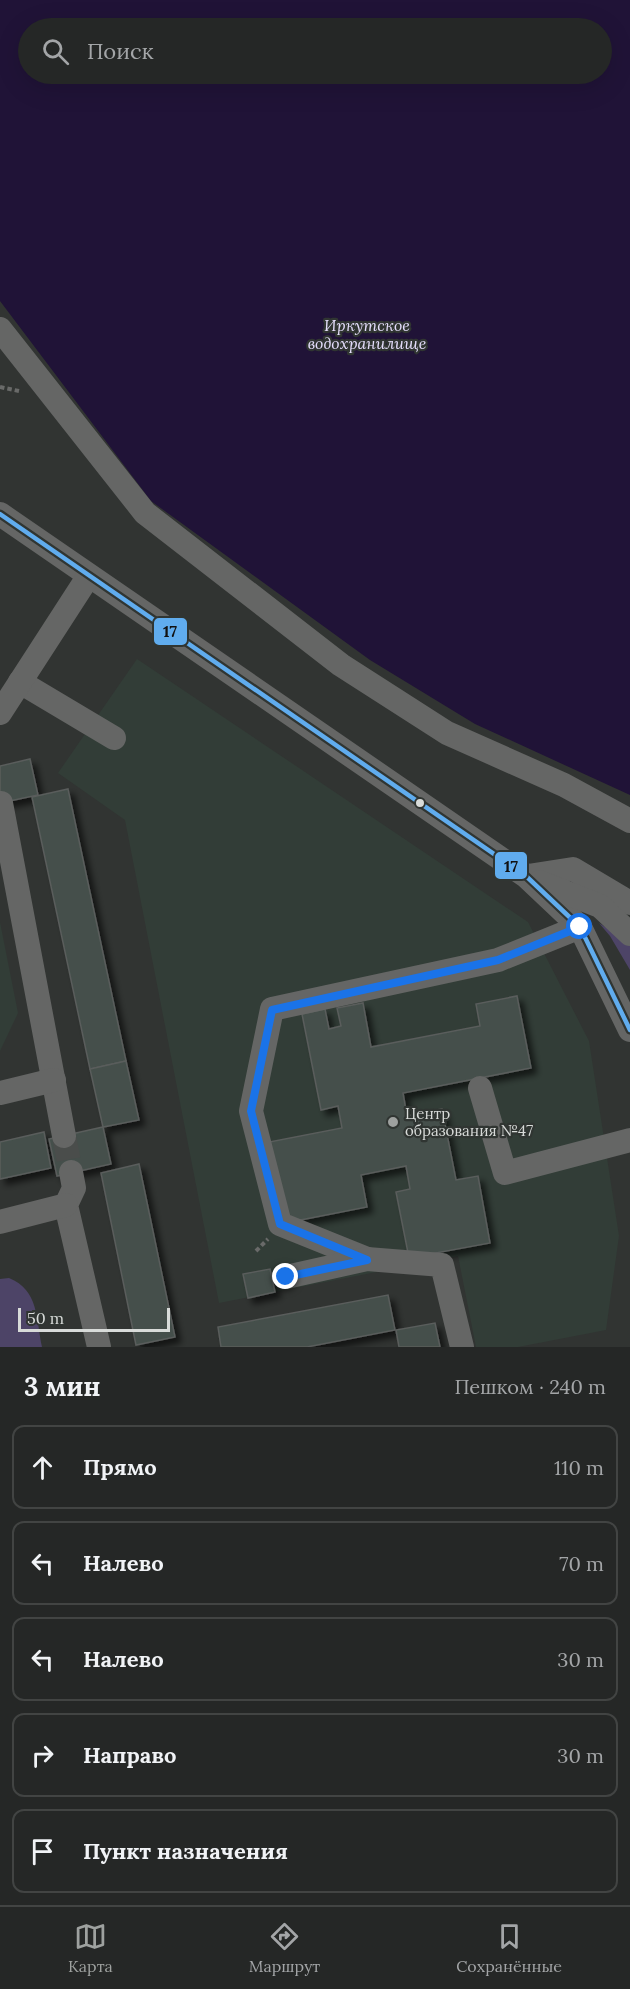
<!DOCTYPE html>
<html lang="ru">
<meta charset="utf-8">
<style>
body{margin:0;font-family:Lora,serif;background:#313332;color:#f1f3f6}
.scale{position:absolute;left:18px;bottom:15px;width:152px;box-sizing:border-box;padding-left:6px;border:3px solid #d8dbd9;border-top:0;font-size:16px;line-height:21px;white-space:nowrap;color:#d8dbd9;-webkit-text-stroke:4px #303532;paint-order:stroke}
.stop{position:absolute;width:18px;height:18px;margin:-14px;border:4px solid #1a73e8;border-radius:50%;background:#fff}
.stop.end{background:#1a73e8;border-color:#fff;box-shadow:0 2px 6px #0008}
.list{margin:0;padding:0;list-style:none}
h2{display:flex;justify-content:space-between;align-items:center;height:78px;margin:0;padding:0 24px;font-size:26px}
h2 small{font-size:20px;font-weight:400;color:#a3a5a7}
.list li{display:grid;grid-template-columns:39px 1fr auto;gap:18px;align-items:center;box-sizing:border-box;height:84px;margin:0 12px 12px;padding:0 12px;border:2px solid #424443;border-radius:12px}
.list b{display:block;font-size:22px;white-space:nowrap}
.list em{font-size:20px;font-style:normal;color:#a3a5a7}
.icon{flex:none;width:33px;height:33px;fill:none;stroke:currentColor;stroke-width:2;stroke-linecap:round;stroke-linejoin:round}
.map{position:relative;flex:none;width:630px;height:1347px;overflow:hidden}
.search{position:absolute;background:#252726;box-shadow:0 6px 24px #0002;left:18px;right:18px;top:18px;height:66px;display:flex;align-items:center;gap:15px;box-sizing:border-box;padding:0 21px;border-radius:33px;color:#a3a5a7;font-size:22px}
.sheet{height:558px;background:#252726}
nav{display:flex;justify-content:space-around;align-items:center;box-sizing:border-box;height:84px;border-top:2px solid #424443;background:#252726;font-size:16px;color:#a3a5a7}
nav a{display:grid;justify-items:center;gap:3px}
nav .on{color:#9ea19f}
.map>svg:first-child{display:block}
.built{fill:#323d37}
.green{fill:#4d4467}
.water{fill:#201337;fill-rule:evenodd}
.building{fill:#44504b;stroke:#5a5d5c;stroke-width:1.5;filter:url(#shadow)}
.lines{fill:none;stroke-linecap:round;stroke-linejoin:round}
.minor-tunnel{stroke:#4a4d4b;stroke-width:24;stroke-dasharray:24 12;stroke-linecap:butt}
.path{stroke:#696a69;stroke-width:4;stroke-dasharray:4.5 3;stroke-linecap:butt}
.minor{stroke:#656665;stroke-width:24}
.bus-1-casing{stroke:#303532;stroke-width:9}
.bus-1{stroke:#60acee;stroke-width:4.5}
.route{stroke:#1a73e8;stroke-width:8}
.bus-dot{fill:#d8dbd9;stroke:#303532;stroke-width:2}
.poi-dot{fill:#9ea19f;stroke:#303532;stroke-width:2}
.labels{text-anchor:middle;dominant-baseline:central;stroke-width:4.5;stroke-linejoin:round;paint-order:stroke}
.poi-label{font-size:15px;fill:#d8dbd9;stroke:#303532;text-anchor:start}
.water-label{font-size:16px;font-style:italic;fill:#e4ddfb;stroke:#303532}
.line-badge{stroke:#303532;stroke-width:2}
.pale-badge-label{font-size:16px;text-anchor:middle;font-weight:bold;fill:#111}
</style>
<div class="map">
<svg width="630" height="1347" viewBox="0 0 630 1347">
<defs>
<filter id="shadow"><feDropShadow dx="5.5" dy="5.5" stdDeviation="3" flood-color="#0009"/></filter>
</defs>
<rect width="100%" height="100%" fill="#313432"/>
<g class="built">
<polygon points="137,659 528,922 589,1041 619,1236 606,1330 518,1347 476,1347 458,1256 219,1303 125,820 58,773"/>
<polygon points="0,922 18,1013 0,1051"/>
</g>
<g class="green">
<polygon points="599,923 630,943 630,970 610,936"/>
<path d="M9,1278C39,1290 36,1319 42,1347H0V1279Z"/>
</g>
<path class="water" d="M0,0H630V795L475,724L370,660L151,501L0,301ZM28,28H602V74H28Z"/>
<g class="building">
<polygon points="30,759 38,795 0,803 0,766"/>
<polygon points="68,789 126,1061 90,1069 32,797"/>
<polygon points="517,996 531,1068 403,1093 407,1116 442,1109 456,1180 478,1176 490,1243 409,1258 396,1192 410,1189 406,1166 361,1175 367,1207 280,1224 264,1143 342,1128 338,1106 321,1110 302,1014 325,1009 329,1029 341,1026 337,1008 363,1003 371,1047 480,1026 476,1004"/>
<polygon points="126,1061 139,1120 103,1127 90,1069"/>
<polygon points="103,1127 111,1164 57,1176 49,1139"/>
<polygon points="44,1132 51,1168 0,1179 0,1142"/>
<polygon points="139,1164 175,1337 136,1345 101,1173"/>
<polygon points="270,1269 275,1292 248,1298 243,1274"/>
<polygon points="388,1295 395,1330 307,1347 221,1347 218,1327"/>
<polygon points="435,1323 440,1347 399,1347 396,1330"/>
</g>
<g class="lines">
<polyline class="minor-tunnel" points="64,1136 71,1172"/>
<g class="path">
<polyline points="0,387 19,391"/>
<polyline points="256,1251 268,1239"/>
</g>
<g class="minor">
<polyline points="0,329 145,513 341,665 447,733 564,785 630,821"/>
<polyline points="0,514 526,876 580,927 630,1030"/>
<polyline points="20,682 114,738"/>
<polyline points="0,713 88,577"/>
<polyline points="1,803 64,1136"/>
<polyline points="528,876 573,869 630,903"/>
<polyline points="539,882 600,906 630,934"/>
<polyline points="480,1088 505,1173 630,1140"/>
<polyline points="0,1093 54,1080"/>
<polyline points="71,1172 74,1188 66,1205 99,1347"/>
<polyline points="0,1222 66,1205"/>
<polyline points="367,1259 280,1224 251,1111 272,1009 498,960 580,927"/>
<polyline points="286,1277 367,1259 442,1265 462,1347"/>
</g>
<defs>
<polyline id="bus-1" points="0,514 526,876 580,927 630,1030"/>
</defs>
<use href="#bus-1" class="bus-1-casing"/>
<use href="#bus-1" class="bus-1"/>
</g>
<g class="lines">
<polyline class="route" points="286,1277 367,1260 280,1224 251,1111 272,1010 498,960 580,927"/>
</g>
<circle class="bus-dot" cx="420" cy="803" r="5"/>
<circle class="poi-dot" cx="393" cy="1122" r="6"/>
<g class="labels">
<g class="poi-label">
<text x="405" y="1113">Центр<tspan x="405" dy="17">образования №47</tspan></text>
</g>
<g class="water-label">
<text x="367" y="325">Иркутское<tspan x="367" dy="18">водохранилище</tspan></text>
</g>
</g>
<g class="line-badge">
<rect x="153" y="617" width="35" height="29" rx="6" fill="#60acee"/>
<rect x="494" y="851" width="34" height="29" rx="6" fill="#60acee"/>
</g>
<g class="pale-badge-label">
<text x="170" y="637">17</text>
<text x="511" y="872">17</text>
</g>
</svg>
<div class="scale">50 m</div>
<div class="stop" style="left:580px;top:927px"></div>
<div class="stop end" style="left:286px;top:1277px"></div>
<div class="search"><svg class="icon" aria-label="search" viewBox="0 0 24 24"><circle cx="10" cy="10" r="6"/><path d="M15 15l6 6"/></svg>Поиск</div>
</div>
<section class="sheet">
<h2>3 мин<small>Пешком · 240 m</small></h2>
<ul class="list">
<li><svg class="icon" aria-label="ahead" viewBox="0 0 24 24"><path d="M12 20V5M6 11l6-6 6 6"/></svg><div><b>Прямо</b></div><em>110 m</em></li>
<li><svg class="icon" aria-label="left" viewBox="0 0 24 24"><path d="M17 20v-9H6M10 6l-5 5 5 5"/></svg><div><b>Налево</b></div><em>70 m</em></li>
<li><svg class="icon" aria-label="left" viewBox="0 0 24 24"><path d="M17 20v-9H6M10 6l-5 5 5 5"/></svg><div><b>Налево</b></div><em>30 m</em></li>
<li><svg class="icon" aria-label="right" viewBox="0 0 24 24"><path d="M7 20v-9h11M14 6l5 5-5 5"/></svg><div><b>Направо</b></div><em>30 m</em></li>
<li><svg class="icon" aria-label="arrive" viewBox="0 0 24 24"><path d="M6 21V4h12l-3 4 3 4H6"/></svg><div><b>Пункт назначения</b></div></li>
</ul>
</section>
<nav>
<a class="on"><svg class="icon" aria-label="map" viewBox="0 0 24 24"><path d="M3 6l6-2 6 2 6-2v14l-6 2-6-2-6 2zM9 4v14M15 6v14"/></svg>Карта</a>
<a><svg class="icon" aria-label="directions" viewBox="0 0 24 24"><path d="M12 3l9 9-9 9-9-9zM9 14v-3h6M13 9l2 2-2 2"/></svg>Маршрут</a>
<a><svg class="icon" aria-label="saved" viewBox="0 0 24 24"><path d="M7 4h10v16l-5-4-5 4z"/></svg>Сохранённые</a>
</nav>
